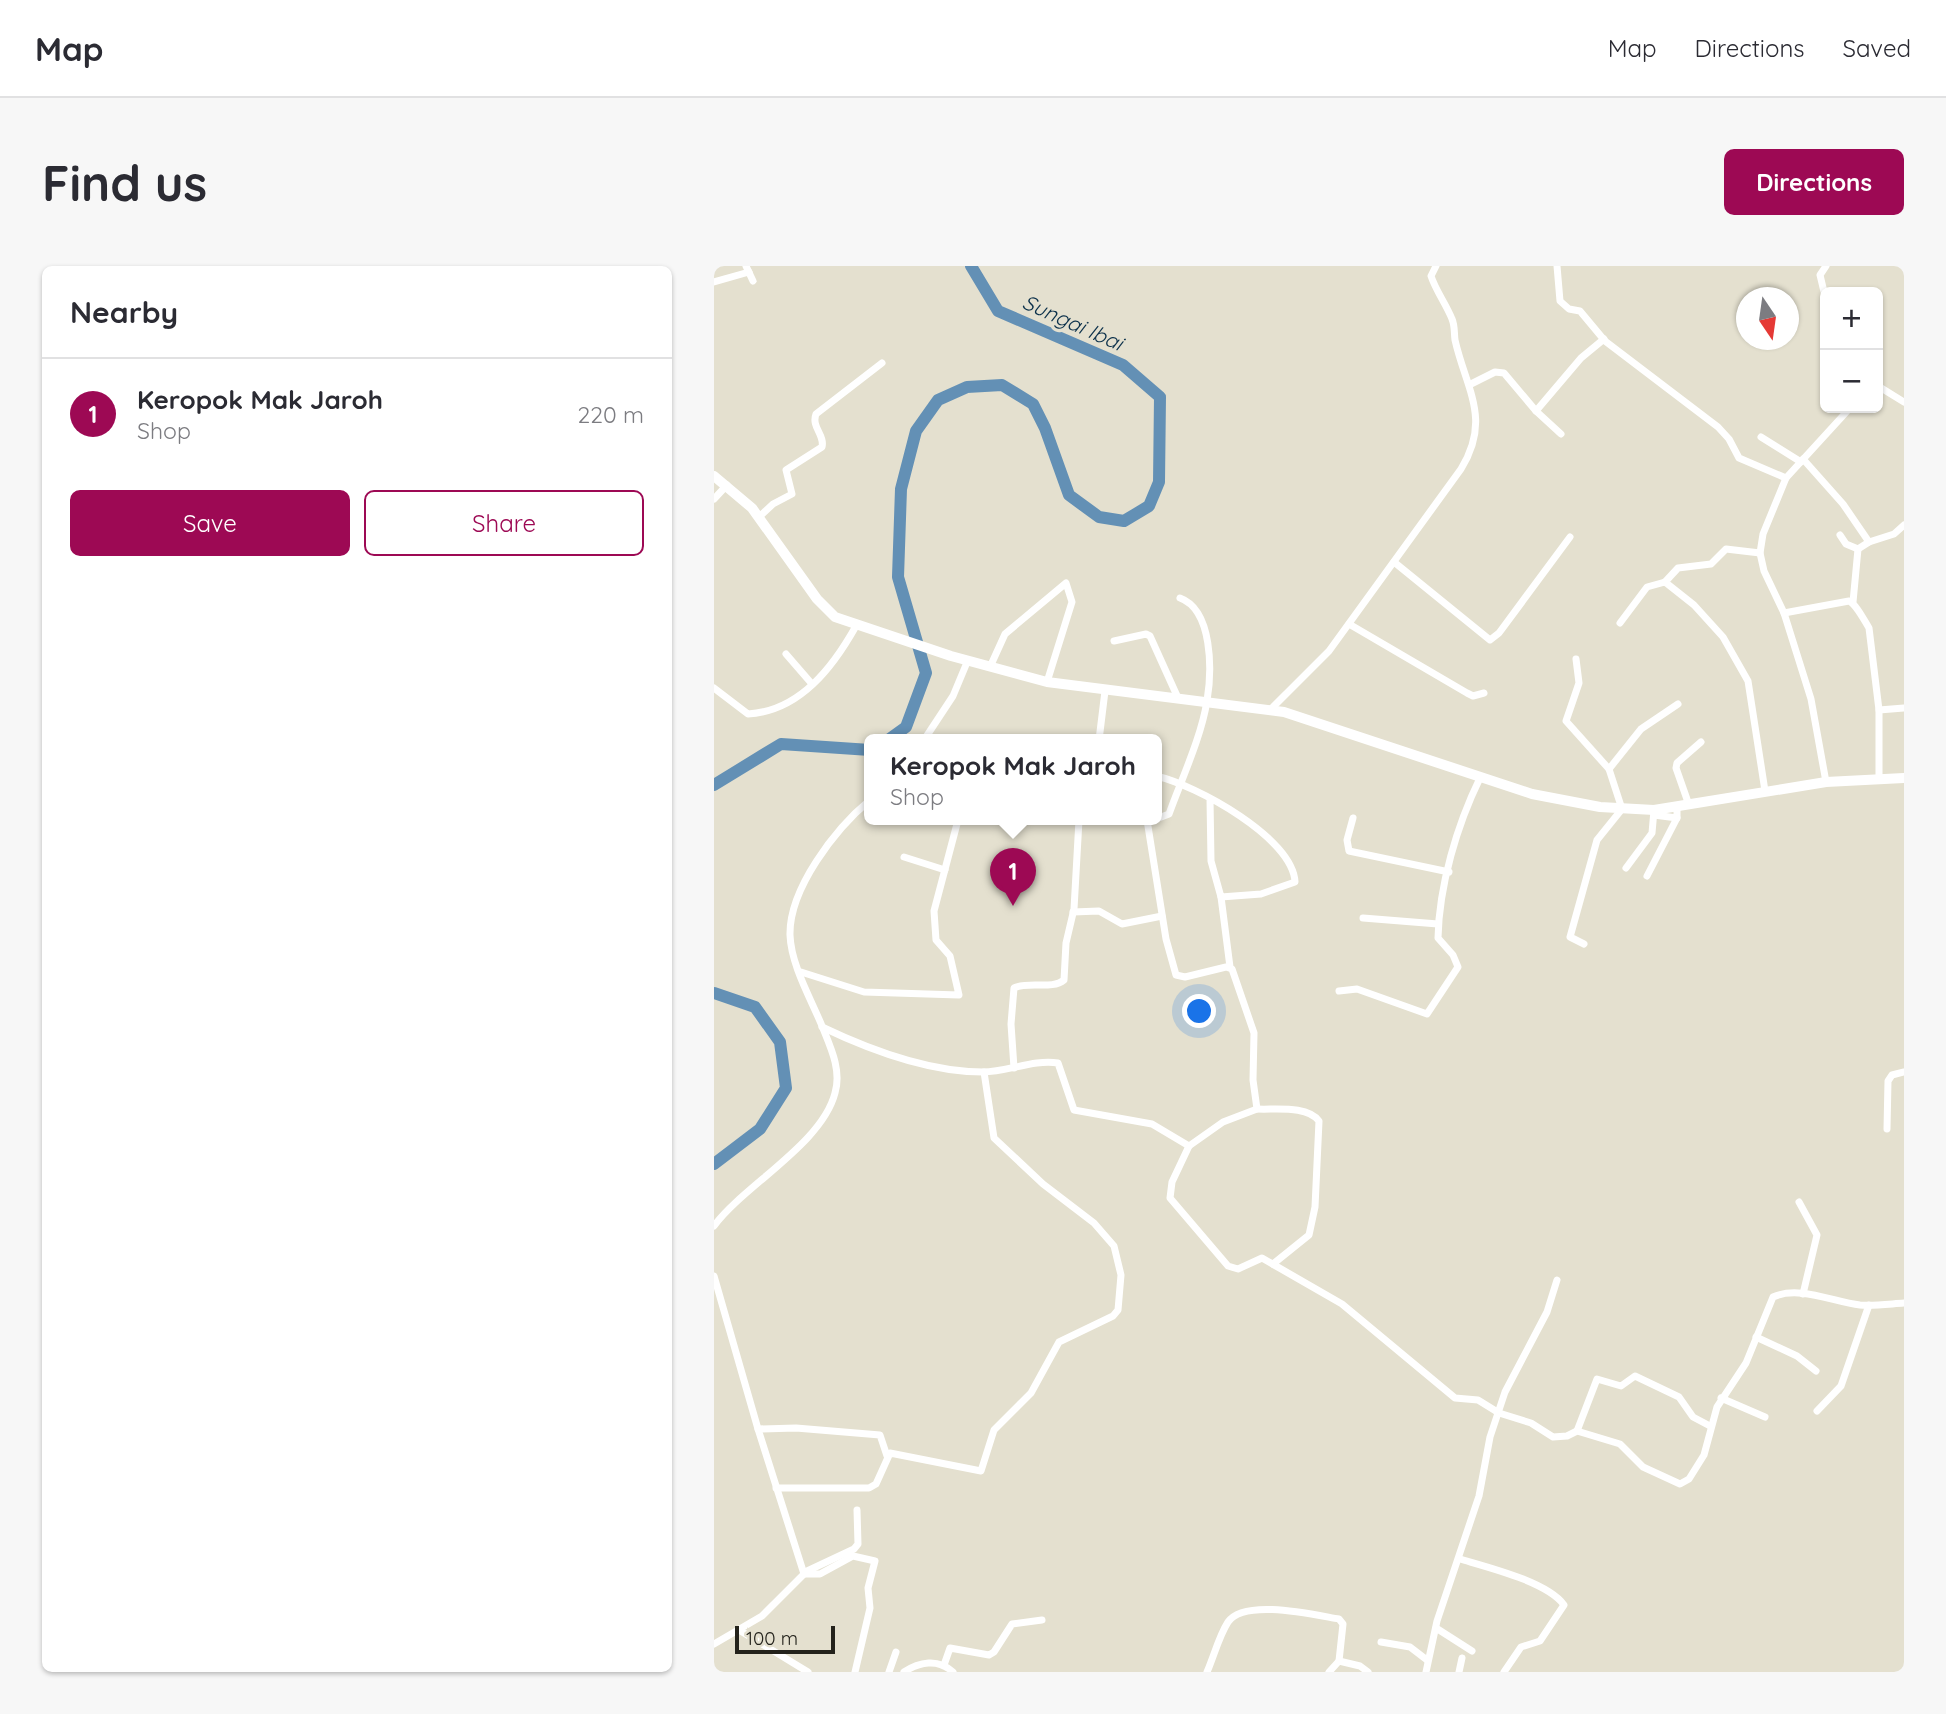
<!DOCTYPE html>
<meta charset="utf-8">
<style>
body{margin:0;font-family:Quicksand,sans-serif;background:#f7f7f7;color:#2b2b33}
.controls{position:absolute;right:21px;top:21px;display:grid;overflow:hidden;border-radius:10px;box-shadow:0 2px 5px #0004}
.controls button{width:63px;height:63px;display:grid;place-items:center;padding:0;border:0;border-bottom:2px solid #e1e1e2;background:#fff;color:#2b2b33;font:35px sans-serif}
.compass{position:absolute;left:1022px;top:21px;width:63px;height:63px;border-radius:50%;background:#fff;box-shadow:0 2px 5px #0004;rotate:167deg}
.scale{position:absolute;left:21px;bottom:18px;width:100px;box-sizing:border-box;padding-left:7px;border:4px solid #24231c;border-top:0;font-size:19px;line-height:24px;white-space:nowrap;color:#24231c;-webkit-text-stroke:5px #e4e0cf;paint-order:stroke}
.you{position:absolute;left:486px;top:746px;width:24px;height:24px;margin:-18px;border:5px solid #fff;border-radius:50%;background:#1a73e8;box-shadow:0 0 0 10px #1a73e833}
.badge{display:grid;place-items:center;width:46px;height:46px;border-radius:50%;background:#9d0954;color:#fff;font-size:23px;font-weight:700}
.pin{position:absolute;translate:-50% -58px;filter:drop-shadow(0 2px 4px #0008)}
.pin::after{content:'';position:absolute;top:37px;width:24px;height:21px;background:inherit;clip-path:polygon(0 0,100% 0,50% 100%)}
.popup{position:absolute;left:150px;top:468px;width:298px;height:91px;box-sizing:border-box;display:grid;place-content:center;border-radius:10px;background:#fff;filter:drop-shadow(0 2px 5px #0005);font-size:23px;white-space:nowrap;color:#7c7c81}
.popup b{font-size:26px;color:#2b2b33}
.popup::after{content:'';position:absolute;left:50%;top:100%;margin-left:-14px;border:14px solid transparent;border-top-color:#fff}
.list{margin:0;padding:0;list-style:none}
h2{display:flex;justify-content:space-between;align-items:center;height:91px;margin:0;padding:0 28px;font-size:30px}
h2 small{font-size:23px;font-weight:400;color:#7c7c81}
.list li{display:grid;grid-template-columns:46px 1fr auto;gap:21px;align-items:center;box-sizing:border-box;height:112px;padding:0 28px;border-top:2px solid #e1e1e2}
.list b{display:block;font-size:26px;white-space:nowrap}
.list p{margin:0;font-size:23px;white-space:nowrap;color:#7c7c81}
.list em{font-size:23px;font-style:normal;color:#7c7c81}
.actions{display:flex;gap:14px;padding:21px 28px}
.actions a{flex:1;padding:16px 0;border:2px solid #9d0954;border-radius:10px;text-align:center;font-size:24px;color:#9d0954}
.actions .main{background:#9d0954;color:#fff}
.map{position:relative;flex:none;width:1190px;height:1406px;overflow:hidden;border-radius:10px}
header{display:flex;align-items:center;gap:42px;box-sizing:border-box;height:98px;padding:0 35px;background:#fff;border-bottom:2px solid #e1e1e2}
header strong{font-size:33px}
nav{display:flex;gap:38px;margin-inline-start:auto;font-size:24px}
.intro{display:flex;align-items:center;justify-content:space-between;box-sizing:border-box;height:168px;padding:0 42px}
h1{margin:0;font-size:49px}
.button{padding:18px 32px;border-radius:10px;background:#9d0954;color:#fff;font-size:24px;font-weight:700}
main{display:flex;gap:42px;padding:0 42px}
aside{flex:1;background:#fff;border-radius:10px;box-shadow:0 2px 5px #0004}
.map>svg:first-child{display:block}
.lines{fill:none;stroke-linecap:round;stroke-linejoin:round}
.river{stroke:#6390b5;stroke-width:12}
.minor{stroke:#fff;stroke-width:7}
.major{stroke:#fff;stroke-width:10}
.labels{text-anchor:middle;dominant-baseline:central;stroke-width:7;stroke-linejoin:round;paint-order:stroke}
.water-label{font-size:21px;font-style:italic;fill:#0b304a;stroke:#e4e0cf}
</style>
<header>
<strong>Map</strong>
<nav><a>Map</a><a>Directions</a><a>Saved</a></nav>
</header>
<div class="intro"><h1>Find us</h1><a class="button">Directions</a></div>
<main>
<aside>
<h2>Nearby<small></small></h2>
<ul class="list">
<li><span class="badge">1</span><div><b>Keropok Mak Jaroh</b><p>Shop</p></div><em>220 m</em></li>
</ul>
<div class="actions"><a class="main">Save</a><a>Share</a></div>
</aside>
<div class="map">
<svg width="1190" height="1406" viewBox="0 0 1190 1406">
<rect width="100%" height="100%" fill="#e4e0cf"/>
<g class="lines">
<g class="river">
<polyline points="174,474 192,461 212,407 184,311 187,223 202,165 224,134 253,121 288,119 319,138 331,162 355,229 385,251 410,255 435,240 445,216 446,131 409,99 284,45 257,0"/>
<polyline points="0,519 67,478 156,484"/>
<polyline points="0,727 41,741 66,776 72,822 46,863 0,898"/>
</g>
<g class="minor">
<polyline points="32,0 39,15"/>
<polyline points="843,0 846,35 855,43 866,45 891,75 1004,161 1015,173 1025,192 1072,212"/>
<polyline points="0,16 35,6"/>
<polyline points="1111,30 1106,9 1112,0"/>
<polyline points="1164,96 1164,108"/>
<polyline points="757,118 781,106 790,107 822,145 847,168"/>
<polyline points="1164,120 1190,136"/>
<polyline points="822,145 867,92 890,73"/>
<polyline points="1047,171 1087,196"/>
<polyline points="1089,193 1129,238 1155,276 1144,283 1132,278 1126,269"/>
<polyline points="0,233 13,219"/>
<path d="M45,251L59,238L78,228L72,204L108,181C111,169 97,161 102,148L168,97"/>
<polyline points="1155,276 1180,268 1190,259"/>
<polyline points="680,296 776,374 785,367 856,271"/>
<polyline points="951,316 964,302 997,298 1012,283 1046,287"/>
<polyline points="1139,336 1144,283"/>
<path d="M1070,347L1135,335C1142,338 1150,354 1155,362L1165,444V512"/>
<polyline points="906,357 933,321 951,316 980,339 1009,371 1034,415 1051,525"/>
<polyline points="635,358 753,427 759,430 770,427"/>
<polyline points="400,375 432,368 436,370 464,432"/>
<polyline points="72,388 98,418"/>
<polyline points="862,393 865,417 852,455 895,503"/>
<polyline points="276,401 291,368 352,317 358,336 333,416"/>
<path d="M0,422L34,448C86,445 119,401 142,360"/>
<path d="M556,444L615,385L747,203C778,153 752,123 741,74C740,67 741,60 738,53C732,38 722,25 717,10L722,0"/>
<polyline points="1165,444 1190,442"/>
<polyline points="210,474 239,430 254,394"/>
<polyline points="385,474 391,425"/>
<path d="M442,510C482,519 579,572 581,616L547,628L507,631L497,595L496,533"/>
<polyline points="1112,516 1097,433 1070,347 1050,305 1046,287 1049,268 1072,212 1136,142"/>
<polyline points="975,539 962,502 963,497 987,476"/>
<polyline points="940,549 963,552"/>
<polyline points="639,552 633,574 635,585 735,606"/>
<path d="M442,553L455,548C468,512 487,472 493,435C498,405 499,344 466,332"/>
<polyline points="190,591 231,604"/>
<polyline points="912,602 938,567 940,544"/>
<polyline points="933,610 963,552 963,541"/>
<polyline points="507,631 516,701"/>
<polyline points="359,646 385,645 408,658 448,650"/>
<polyline points="649,652 724,658"/>
<polyline points="870,678 856,671 883,574 908,543 895,503 927,463 964,438"/>
<polyline points="87,706 150,726 245,729 236,690 222,674 220,645 244,554"/>
<path d="M625,725L643,723L713,748L744,701L739,689L724,672C725,620 743,559 766,512"/>
<path d="M108,761C156,784 215,806 269,806C293,806 320,793 344,797L360,844L438,858L475,880L509,856L543,843L539,814L540,767L518,703L512,701L471,711L462,709L452,673L433,554"/>
<path d="M300,802L297,758L300,722C315,715 338,724 350,714L352,677L360,643L365,554"/>
<path d="M543,843C561,844 593,839 605,855L601,941L595,969L559,998"/>
<polyline points="1173,863 1174,815 1178,809 1190,806"/>
<path d="M475,880L458,916L456,932L514,1000L524,1003L548,992L628,1038L741,1132L764,1134L785,1147L817,1157L839,1171L853,1170L863,1165L906,1178L929,1201L966,1218L975,1213L990,1189L1003,1141L1032,1097L1059,1031C1085,1019 1119,1036 1146,1039C1160,1040 1175,1038 1190,1037"/>
<polyline points="1085,936 1103,969 1089,1028"/>
<path d="M0,960C29,920 108,878 121,827C128,804 116,780 108,760C97,733 77,699 76,669C75,623 121,563 156,534"/>
<polyline points="0,1010 44,1163 90,1308 48,1350 0,1378"/>
<polyline points="1042,1071 1083,1090 1102,1105"/>
<polyline points="1007,1132 1051,1151"/>
<polyline points="1103,1145 1127,1120 1155,1039"/>
<polyline points="44,1163 82,1162 166,1169 173,1190"/>
<polyline points="863,1165 883,1113 907,1120 921,1110 965,1131 979,1151 996,1160"/>
<polyline points="62,1222 155,1222 162,1218 176,1187 267,1205 280,1164 317,1127 345,1076 399,1050 404,1044 407,1009 400,980 380,957 329,918 280,872 270,806"/>
<path d="M746,1293C773,1301 834,1316 850,1339L826,1375L807,1381L790,1406"/>
<polyline points="91,1306 140,1283 144,1278 143,1244"/>
<polyline points="90,1308 106,1308 139,1290 161,1295 154,1322 156,1342 141,1406"/>
<polyline points="722,1362 758,1385"/>
<polyline points="25,1364 94,1406"/>
<polyline points="667,1376 696,1381 713,1394"/>
<polyline points="230,1399 236,1382 275,1389 280,1386 298,1358 328,1354"/>
<polyline points="175,1406 182,1386"/>
<path d="M190,1406C205,1396 224,1392 239,1406"/>
<path d="M493,1406C500,1390 505,1370 514,1356C530,1332 601,1349 625,1353L629,1358L625,1395L646,1400L654,1406"/>
<polyline points="615,1406 625,1395"/>
<polyline points="712,1406 723,1355 765,1230 776,1171 791,1126 833,1046 843,1014"/>
<polyline points="745,1406 748,1392"/>
</g>
<polyline class="major" points="0,210 38,242 103,333 121,351 237,390 333,416 570,446 818,528 886,541 940,544 1112,516 1190,512"/>
</g>
<g class="labels">
<g class="water-label">
<text transform="translate(359 56) rotate(24)">Sungai Ibai</text>
</g>
</g>
</svg>
<div class="controls">
<button>+</button>
<button>−</button>
</div>
<svg class="compass" viewBox="-18 -18 36 36"><path d="M0-13l5 13h-10z" fill="#e53935"/><path d="M0 13l5-13h-10z" fill="#7c7c81"/></svg>
<div class="scale">100 m</div>
<div class="you"></div>
<div class="pin badge" style="left:299px;top:640px">1</div>
<div class="popup"><b>Keropok Mak Jaroh</b>Shop</div>
</div>
</main>
